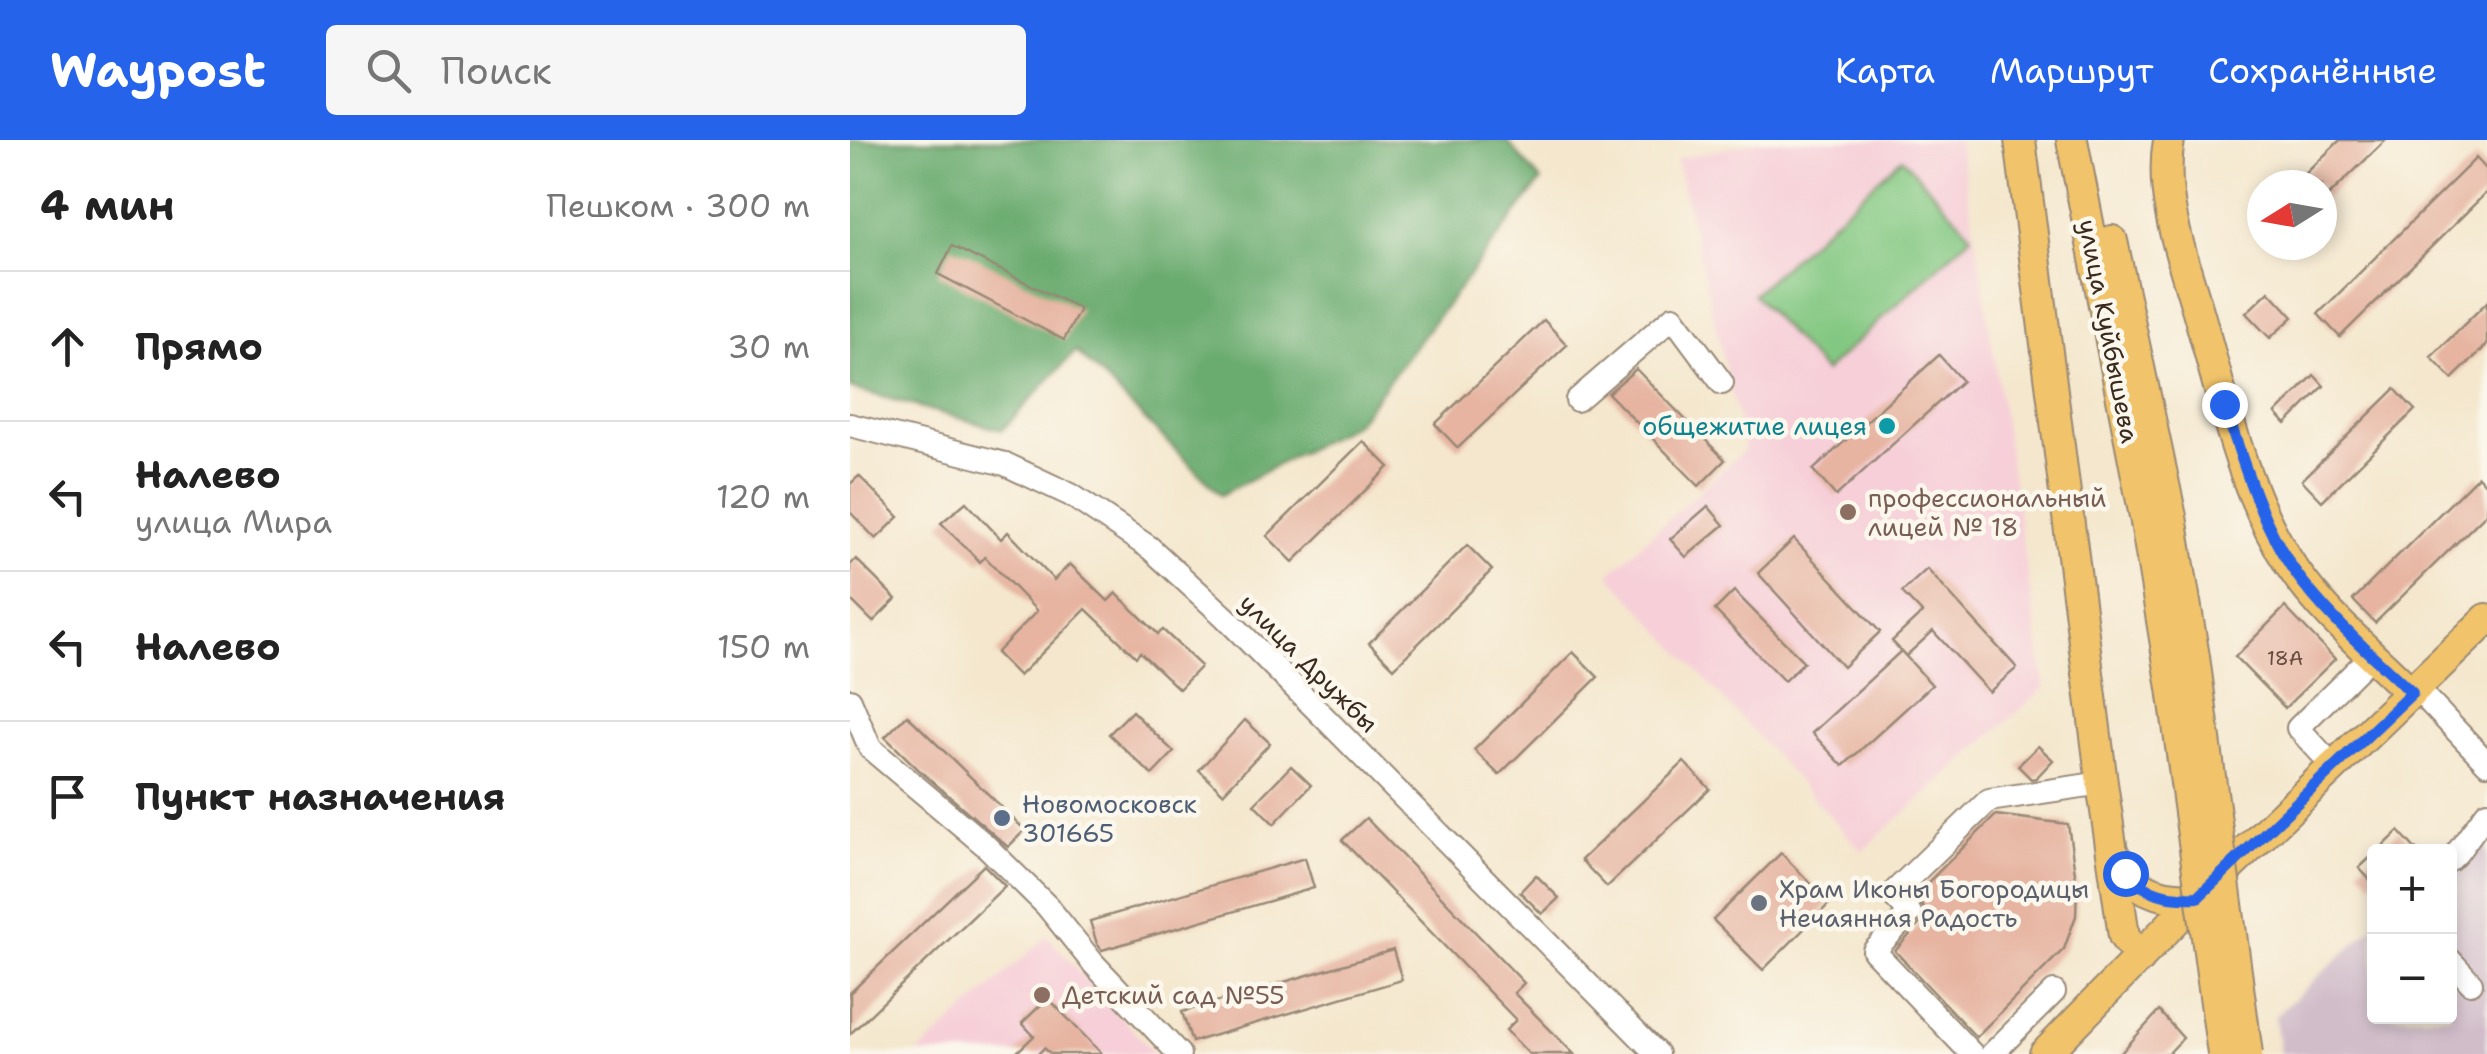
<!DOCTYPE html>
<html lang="ru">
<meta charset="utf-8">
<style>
body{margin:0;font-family:"Shantell Sans",sans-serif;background:#f6f6f6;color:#222}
.controls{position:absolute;right:30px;bottom:30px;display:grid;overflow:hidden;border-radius:10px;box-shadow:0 5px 15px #0003}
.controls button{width:90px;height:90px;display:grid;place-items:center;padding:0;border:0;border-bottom:2px solid #e0e0e0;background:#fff;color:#222;font:50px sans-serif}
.compass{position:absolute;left:1397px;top:30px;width:90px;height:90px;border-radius:50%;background:#fff;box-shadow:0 5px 15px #0003;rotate:259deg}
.stop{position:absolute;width:30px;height:30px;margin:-22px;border:8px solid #2563eb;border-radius:50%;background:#fff}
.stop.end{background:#2563eb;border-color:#fff;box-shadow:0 2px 10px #0008}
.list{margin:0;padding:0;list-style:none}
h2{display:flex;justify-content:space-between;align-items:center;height:130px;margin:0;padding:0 40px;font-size:42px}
h2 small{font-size:32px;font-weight:400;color:#767676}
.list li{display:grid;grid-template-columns:65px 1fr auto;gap:30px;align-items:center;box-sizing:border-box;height:150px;padding:0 40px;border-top:2px solid #e0e0e0}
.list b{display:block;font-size:38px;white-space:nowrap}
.list p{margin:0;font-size:32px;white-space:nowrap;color:#767676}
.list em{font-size:32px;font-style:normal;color:#767676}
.icon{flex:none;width:55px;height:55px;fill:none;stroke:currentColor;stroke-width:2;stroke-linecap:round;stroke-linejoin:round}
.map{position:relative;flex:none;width:1637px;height:914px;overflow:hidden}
header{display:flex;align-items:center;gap:60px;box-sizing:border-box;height:140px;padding:0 50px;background:#2563eb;color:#fff}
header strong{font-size:48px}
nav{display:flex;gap:55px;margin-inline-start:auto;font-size:35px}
.search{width:700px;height:90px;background:#f6f6f6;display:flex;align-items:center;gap:25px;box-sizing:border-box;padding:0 35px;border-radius:10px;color:#767676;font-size:38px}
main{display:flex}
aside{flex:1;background:#fff}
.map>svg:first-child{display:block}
.built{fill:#f6cfd8}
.industrial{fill:#d1bdca}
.green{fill:#83c882;stroke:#5f7950;stroke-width:2.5}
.forest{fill:#6aac70;stroke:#526b47;stroke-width:2.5}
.building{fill:#e6b4a0}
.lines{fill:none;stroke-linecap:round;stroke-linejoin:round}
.minor-casing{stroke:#988876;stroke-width:26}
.major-casing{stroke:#988876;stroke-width:34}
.minor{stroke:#fff;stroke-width:22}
.major{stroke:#f1c36a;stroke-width:30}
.major-bridge-casing{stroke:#988876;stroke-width:34;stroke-linecap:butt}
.major-bridge{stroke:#f1c36a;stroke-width:30}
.route{stroke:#2563eb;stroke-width:12}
.culture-dot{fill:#0f9aa8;stroke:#fbf7ec;stroke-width:4}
.education-dot{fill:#8d6e63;stroke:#fbf7ec;stroke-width:4}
.service-dot{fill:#5c6f8a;stroke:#fbf7ec;stroke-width:4}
.worship-dot{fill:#6b7280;stroke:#fbf7ec;stroke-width:4}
.labels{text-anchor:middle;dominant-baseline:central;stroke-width:9;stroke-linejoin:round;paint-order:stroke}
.number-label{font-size:20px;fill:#664c3e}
.street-label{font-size:25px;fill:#3b2a1e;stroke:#fbf7ec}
.culture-label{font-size:25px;fill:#0d838f;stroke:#fbf7ec;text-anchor:end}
.education-label{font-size:25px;fill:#785e54;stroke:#fbf7ec;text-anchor:start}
.service-label{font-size:25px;fill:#4e5e75;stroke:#fbf7ec;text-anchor:start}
.worship-label{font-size:25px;fill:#5b616d;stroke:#fbf7ec;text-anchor:start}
</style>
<header>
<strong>Waypost</strong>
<div class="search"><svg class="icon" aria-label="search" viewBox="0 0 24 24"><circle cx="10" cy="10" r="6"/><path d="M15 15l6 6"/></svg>Поиск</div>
<nav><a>Карта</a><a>Маршрут</a><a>Сохранённые</a></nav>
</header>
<main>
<aside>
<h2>4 мин<small>Пешком · 300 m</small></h2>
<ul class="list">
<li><svg class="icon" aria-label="ahead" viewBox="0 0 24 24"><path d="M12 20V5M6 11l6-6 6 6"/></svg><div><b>Прямо</b></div><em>30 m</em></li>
<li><svg class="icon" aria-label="left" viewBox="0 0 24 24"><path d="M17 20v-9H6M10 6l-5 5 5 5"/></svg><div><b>Налево</b><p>улица Мира</p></div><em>120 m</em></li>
<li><svg class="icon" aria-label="left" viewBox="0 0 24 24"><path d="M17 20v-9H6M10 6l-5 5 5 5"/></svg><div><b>Налево</b></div><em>150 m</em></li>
<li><svg class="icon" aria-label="arrive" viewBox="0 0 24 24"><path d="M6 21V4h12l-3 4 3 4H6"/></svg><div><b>Пункт назначения</b></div></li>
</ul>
</aside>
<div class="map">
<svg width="1637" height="914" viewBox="0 0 1637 914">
<rect width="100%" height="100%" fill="#fbf7ec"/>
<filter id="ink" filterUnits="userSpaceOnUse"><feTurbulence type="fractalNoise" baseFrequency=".01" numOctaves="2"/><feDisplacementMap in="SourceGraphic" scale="20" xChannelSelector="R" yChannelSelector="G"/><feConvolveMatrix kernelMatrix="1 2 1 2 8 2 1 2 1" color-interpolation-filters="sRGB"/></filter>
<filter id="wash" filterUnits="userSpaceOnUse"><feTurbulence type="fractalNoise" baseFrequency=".0048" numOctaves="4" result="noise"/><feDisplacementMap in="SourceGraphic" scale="40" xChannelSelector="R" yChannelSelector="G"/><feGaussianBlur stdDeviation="2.25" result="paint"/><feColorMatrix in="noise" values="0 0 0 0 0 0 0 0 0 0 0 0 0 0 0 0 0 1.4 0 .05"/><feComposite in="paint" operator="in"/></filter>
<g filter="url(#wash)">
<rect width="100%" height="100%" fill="#f4e7cd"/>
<g class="built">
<polygon points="913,0 1108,0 1124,88 1195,547 1012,711 759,434 895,309 826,19"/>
<polygon points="197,796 305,914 68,914"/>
</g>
<polygon class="industrial" points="1637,683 1637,914 1430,914 1425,876 1524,786 1524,876 1600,876 1600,717"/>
<polygon class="green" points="1052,18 1122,95 974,232 903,154"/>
<polygon class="forest" points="0,0 656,0 691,41 507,282 371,355 226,211 152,290 0,248"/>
<g id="blocks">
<g class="building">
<polygon points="1490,0 1536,0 1472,62 1472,45 1444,45"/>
<polygon points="1626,18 1637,30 1637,52 1490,197 1468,174"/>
<polygon points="102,106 230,169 214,200 88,134"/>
<polygon points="1419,151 1443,177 1420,198 1396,173"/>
<polygon points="1637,162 1637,205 1602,239 1581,217"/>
<polygon points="694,180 717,205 608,308 585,284"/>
<polygon points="1089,215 1112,241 986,356 963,330"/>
<polygon points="786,229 875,320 849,346 758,253"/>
<polygon points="1464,235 1474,246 1436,284 1426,273"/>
<polygon points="1545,249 1565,270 1472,361 1452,340"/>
<polygon points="513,301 539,327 443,422 417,396"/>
<polygon points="9,336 49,377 26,399 0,372 0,344"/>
<polygon points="1628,336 1637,346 1637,373 1525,483 1503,460"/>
<polygon points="116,362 151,399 158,392 204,440 220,424 258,461 266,453 308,494 313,490 351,526 329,549 290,512 286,517 236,469 169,536 146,513 187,471 135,417 130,422 91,383"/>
<polygon points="858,366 874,385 836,417 820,399"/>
<polygon points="944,399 1030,492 993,527 908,433"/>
<polygon points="617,405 642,430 544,528 519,503"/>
<polygon points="6,419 46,459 23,482 0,459 0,425"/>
<polygon points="1077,429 1167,528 1139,552 1083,491 1056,516 1042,501 1072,473 1052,452"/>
<polygon points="884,451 954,522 934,541 865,470"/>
<polygon points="1435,467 1485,519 1435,568 1385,517"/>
<polygon points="1051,511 1082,545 993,626 962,593"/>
<polygon points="723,512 748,537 649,635 624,610"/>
<polygon points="282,571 324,612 302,635 259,594"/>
<polygon points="57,575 175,690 158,707 68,629 35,597"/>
<polygon points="395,580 420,603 373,653 349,630"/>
<polygon points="1188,606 1203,620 1186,638 1181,639 1168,626"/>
<polygon points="834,622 860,649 757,747 731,720"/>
<polygon points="441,626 461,645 424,684 404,664"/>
<polygon points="1146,675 1218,684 1227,747 1226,776 1214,809 1126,897 1045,811 1076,777 1074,768 1064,756"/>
<polygon points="516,678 674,843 664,853 724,914 679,914 656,890 666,880 492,700"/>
<polygon points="1549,691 1568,712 1527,712"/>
<polygon points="931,713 980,763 913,830 863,780"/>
<polygon points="1524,714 1524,744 1509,728"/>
<polygon points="455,718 464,748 252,810 247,804 240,781"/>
<polygon points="134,725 155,746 0,894 0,853"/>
<polygon points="686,735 709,758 692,774 670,752"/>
<polygon points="543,810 552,840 342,902 332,872"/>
<polygon points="198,858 252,914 201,914 194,908 188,914 165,914 184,896 172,883"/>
<polygon points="1309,871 1333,898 1318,914 1270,914"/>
</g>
</g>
</g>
<g filter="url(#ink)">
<use href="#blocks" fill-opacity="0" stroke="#988876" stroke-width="2.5"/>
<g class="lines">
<defs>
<g id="minor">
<polyline points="727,260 823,177 872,243"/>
<polyline points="0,285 155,324 221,355 300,408 375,477 807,914"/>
<polyline points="1566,548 1637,623"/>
<polyline points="0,560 20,608 135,705 197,766 243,823 329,914"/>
<polyline points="1484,627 1448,588 1510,527"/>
<polyline points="1600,720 1607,713 1637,672"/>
<polyline points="1600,820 1621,843"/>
<polyline points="1122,914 1024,811 1060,773 1042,754 1139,660 1252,643"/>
<polyline points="1142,914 1204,852"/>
</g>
<g id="major">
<polyline points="1170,0 1252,643 1274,796 1290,818"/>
<polyline points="1222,0 1296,382"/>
<path d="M1319,0C1308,62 1336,126 1352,185C1375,267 1394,355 1441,426C1473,474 1521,513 1561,553"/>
<polyline points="1262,101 1321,377"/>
<path d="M1263,713C1283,749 1307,760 1348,757"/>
<polyline points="1195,914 1348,757 1637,479"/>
</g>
</defs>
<use href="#minor" class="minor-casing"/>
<use href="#major" class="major-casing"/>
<use href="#minor" class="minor"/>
<use href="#major" class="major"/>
<defs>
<g id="major-bridge">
<polyline points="1321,377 1344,517 1397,914"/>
<polyline points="1296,382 1323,548 1373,914"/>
</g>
</defs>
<use href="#major-bridge" class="major-bridge-casing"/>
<use href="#major-bridge" class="major-bridge"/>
</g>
</g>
<g class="lines" filter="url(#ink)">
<path class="route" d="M1275,733C1296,753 1319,759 1348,757L1562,553C1521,514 1475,475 1443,429C1409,379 1393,321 1374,264"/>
</g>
<circle class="culture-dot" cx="1037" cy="286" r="10"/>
<g class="education-dot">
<circle cx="998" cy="372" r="10"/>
<circle cx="192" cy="855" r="10"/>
</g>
<circle class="service-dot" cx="152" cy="678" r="10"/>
<circle class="worship-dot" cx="909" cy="763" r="10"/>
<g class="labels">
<g class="number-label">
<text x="1435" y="518">18А</text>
</g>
<g class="street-label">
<text transform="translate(1259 191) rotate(79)">улица Куйбышева</text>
<text transform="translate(459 523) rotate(45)">улица Дружбы</text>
</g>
<g class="culture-label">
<text x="1017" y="286">общежитие лицея</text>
</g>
<g class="education-label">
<text x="1018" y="358">профессиональный<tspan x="1018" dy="29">лицей № 18</tspan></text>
<text x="212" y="855">Детский сад №55</text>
</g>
<g class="service-label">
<text x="172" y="664">Новомосковск<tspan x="172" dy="29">301665</tspan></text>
</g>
<g class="worship-label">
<text x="929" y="749">Храм Иконы Богородицы<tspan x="929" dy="29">Нечаянная Радость</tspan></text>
</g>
</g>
</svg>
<div class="controls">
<button>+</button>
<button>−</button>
</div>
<svg class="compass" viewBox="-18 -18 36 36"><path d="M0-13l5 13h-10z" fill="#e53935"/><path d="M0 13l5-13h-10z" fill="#767676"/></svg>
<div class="stop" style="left:1275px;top:733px"></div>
<div class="stop end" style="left:1374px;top:264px"></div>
</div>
</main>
